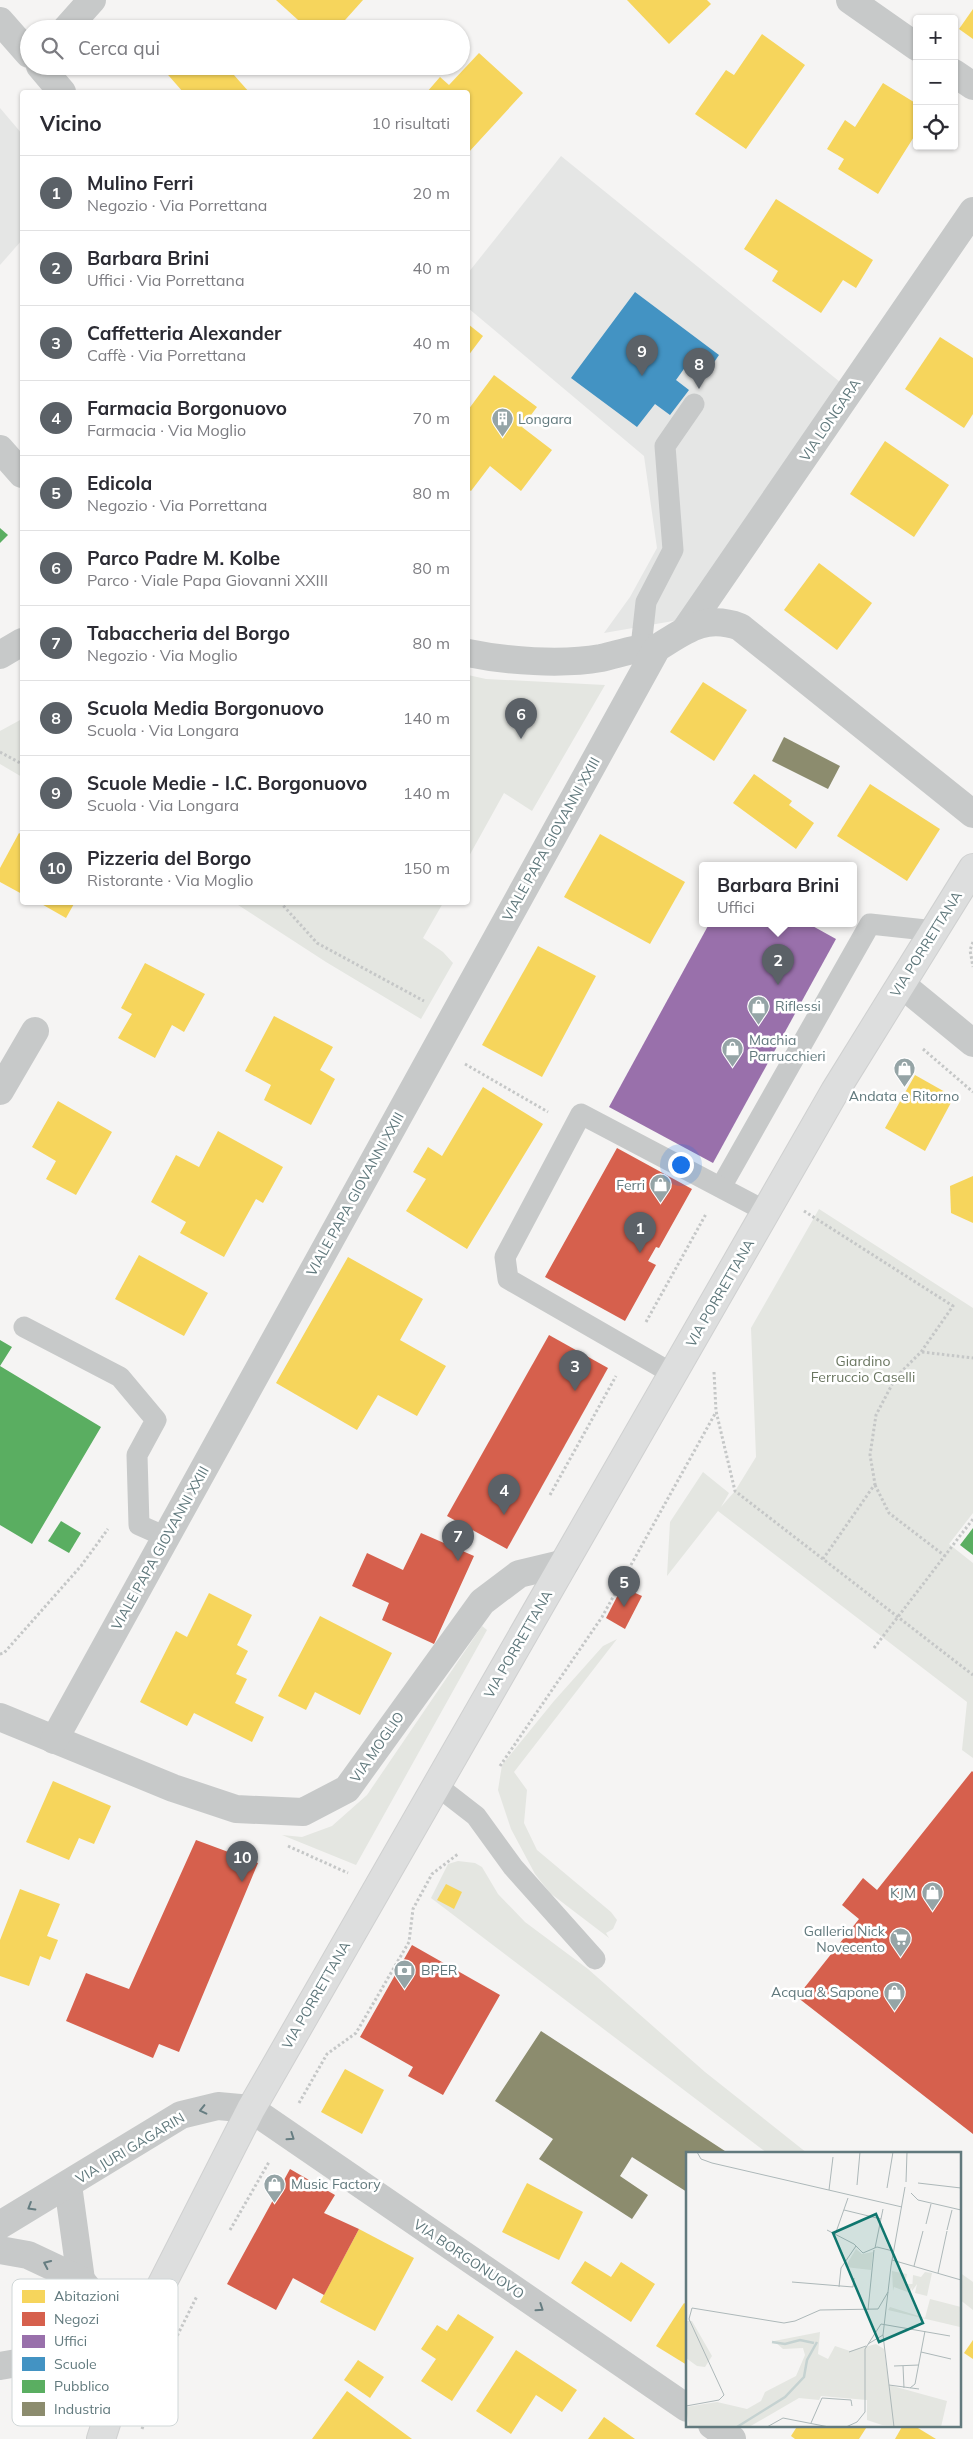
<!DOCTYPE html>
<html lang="it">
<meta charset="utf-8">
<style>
body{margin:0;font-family:Mulish,sans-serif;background:#f7f7f7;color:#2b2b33}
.controls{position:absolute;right:15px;top:15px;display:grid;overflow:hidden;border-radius:5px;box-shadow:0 1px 4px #0004}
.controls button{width:45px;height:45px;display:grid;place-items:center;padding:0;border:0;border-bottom:1px solid #e1e1e2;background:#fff;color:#2b2b33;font:25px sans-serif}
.you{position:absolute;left:680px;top:1164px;width:18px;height:18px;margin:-12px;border:4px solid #fff;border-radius:50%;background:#1a73e8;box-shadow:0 0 0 8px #1a73e833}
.badge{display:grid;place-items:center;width:32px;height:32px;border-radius:50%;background:#5b6167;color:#fff;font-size:16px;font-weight:700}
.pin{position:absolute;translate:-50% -41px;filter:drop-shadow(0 1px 2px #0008)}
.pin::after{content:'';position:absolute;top:26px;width:18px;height:15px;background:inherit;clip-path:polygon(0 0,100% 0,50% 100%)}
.popup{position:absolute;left:699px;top:862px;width:158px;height:65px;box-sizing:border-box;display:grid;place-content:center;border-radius:5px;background:#fff;filter:drop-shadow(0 1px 4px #0005);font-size:16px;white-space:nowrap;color:#7c7c81}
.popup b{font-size:19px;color:#2b2b33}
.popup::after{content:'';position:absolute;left:50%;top:100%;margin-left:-10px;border:10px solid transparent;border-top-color:#fff}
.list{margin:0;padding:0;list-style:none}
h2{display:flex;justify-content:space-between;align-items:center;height:65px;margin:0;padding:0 20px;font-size:21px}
h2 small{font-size:16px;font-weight:400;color:#7c7c81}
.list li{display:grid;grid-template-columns:32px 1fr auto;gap:15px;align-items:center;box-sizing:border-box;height:75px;padding:0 20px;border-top:1px solid #e1e1e2}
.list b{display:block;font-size:19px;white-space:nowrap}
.list p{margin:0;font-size:16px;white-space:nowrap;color:#7c7c81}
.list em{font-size:16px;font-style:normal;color:#7c7c81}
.icon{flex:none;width:28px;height:28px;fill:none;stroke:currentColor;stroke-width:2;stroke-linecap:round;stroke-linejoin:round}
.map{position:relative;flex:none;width:973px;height:2439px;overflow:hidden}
.search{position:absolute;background:#fff;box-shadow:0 1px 4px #0004;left:20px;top:20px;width:450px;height:55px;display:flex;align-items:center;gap:12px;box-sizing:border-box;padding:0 18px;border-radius:28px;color:#7c7c81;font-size:19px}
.panel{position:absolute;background:#fff;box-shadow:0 1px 4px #0004;left:20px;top:90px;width:450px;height:815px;border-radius:5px}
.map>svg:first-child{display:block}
.built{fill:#e5e6e5}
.green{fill:#e4e6e1}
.homes{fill:#f6d55c}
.shops{fill:#d6604d}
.offices{fill:#9970ab}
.schools{fill:#4393c3}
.public{fill:#5aae61}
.industry{fill:#8c8c6e}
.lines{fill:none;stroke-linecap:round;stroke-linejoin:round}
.secondary-casing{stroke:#cfd0d0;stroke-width:30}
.path{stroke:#c5c7c7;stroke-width:3;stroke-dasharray:2.5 2.5;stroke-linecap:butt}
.service{stroke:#c7c9c9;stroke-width:21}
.minor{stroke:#c7c9c9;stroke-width:28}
.secondary{stroke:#dddede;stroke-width:28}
.oneway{stroke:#667d81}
.labels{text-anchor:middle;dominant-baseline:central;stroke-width:5;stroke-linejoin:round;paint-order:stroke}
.poi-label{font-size:14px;fill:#61797d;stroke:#fff;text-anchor:start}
.street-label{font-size:14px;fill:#61797d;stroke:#fff}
.park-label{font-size:14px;fill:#6a7660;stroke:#fff}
.inset-river{fill:none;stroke:#c5d2d1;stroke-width:2.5}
.inset-road{fill:none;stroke:#adb8b9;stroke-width:1}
.view{fill:#0f766e;fill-opacity:0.15;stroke:#0f766e;stroke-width:2.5}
.inset-edge{fill:none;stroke:#61797d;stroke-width:2.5}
.key{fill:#fff;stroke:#d0d7d8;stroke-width:1}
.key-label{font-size:14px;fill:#61797d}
</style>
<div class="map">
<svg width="973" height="2439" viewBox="0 0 973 2439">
<rect width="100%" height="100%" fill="#f5f4f3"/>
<g class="built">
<polygon points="0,108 22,134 22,240 0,265"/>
<polygon points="561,156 840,382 679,620 604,633 630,597 657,548 644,456 468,308 468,273"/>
</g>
<g class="green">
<polygon points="468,675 486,679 605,685 532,811 504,793 468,858"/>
<polygon points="22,719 22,777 0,764 0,731"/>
<polygon points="235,903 443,903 423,938 443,952 453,963 421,1019 326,962"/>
<polygon points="819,1209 973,1308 973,1513 949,1544 973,1563 973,1758 962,1750 967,1702 718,1511 667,1576 670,1522 703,1472 729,1493 721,1507 735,1491 756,1457 751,1328"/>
<polygon points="482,1626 487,1630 356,1865 282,1835 302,1837 332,1826 367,1795"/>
<polygon points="617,1639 514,1772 527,1790 524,1823 537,1850 611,1912 617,1920 613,1929 606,1933 609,1938 550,1893 535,1874 511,1829 498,1790 502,1765 554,1701 603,1646"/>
<polygon points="458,1861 475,1863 482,1867 498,1894 525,1922 588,1969 705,2072 807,2153 767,2153 431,1898 448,1864"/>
<polygon points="959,2272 973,2282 973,2310 959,2299"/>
</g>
<g class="homes">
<polygon points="276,0 363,0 337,29 308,29"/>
<polygon points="627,0 707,0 711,4 669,44"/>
<polygon points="973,9 973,39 959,29"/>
<polygon points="762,34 805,65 746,149 695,114 726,70 734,75"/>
<polygon points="479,53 523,93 468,153 468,92 427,92 440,77 449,85"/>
<polygon points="164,66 226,66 249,92 183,92 162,68"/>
<polygon points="883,83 917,104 917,132 878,194 838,169 844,159 827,149 845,120 855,127"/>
<polygon points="776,199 873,260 856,288 843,280 821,313 772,281 778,271 744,249"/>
<polygon points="468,324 483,336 468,356"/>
<polygon points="940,337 973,358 973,414 964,428 905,389"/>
<polygon points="494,375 537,407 522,427 552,450 521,491 490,466 471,491 468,489 468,410"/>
<polygon points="885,441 949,485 914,537 850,494"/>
<polygon points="819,563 872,603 837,650 784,610"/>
<polygon points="703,682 747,710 714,761 670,732"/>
<polygon points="754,774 792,801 789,805 814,823 796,849 733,803"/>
<polygon points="870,784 940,829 907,881 837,836"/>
<polygon points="19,833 22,835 22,894 0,882 0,868"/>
<polygon points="600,834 685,882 650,944 564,897"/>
<polygon points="38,902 75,902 66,918"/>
<polygon points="538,946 596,976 542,1077 482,1045"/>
<polygon points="145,963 205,994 184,1032 172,1025 155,1058 118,1038 132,1014 121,1008"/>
<polygon points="274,1016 333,1047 320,1070 335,1079 311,1125 264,1100 271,1085 245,1071"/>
<polygon points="915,1075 954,1097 925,1151 885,1128"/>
<polygon points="483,1087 543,1124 467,1249 406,1211 426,1179 413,1172 428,1147 442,1156"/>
<polygon points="58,1101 112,1132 76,1195 46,1179 56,1161 32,1147"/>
<polygon points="218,1131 283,1167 263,1203 256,1199 224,1257 180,1233 186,1222 151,1202 176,1155 199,1167"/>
<polygon points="973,1176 973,1223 951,1213 950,1186"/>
<polygon points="139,1255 208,1293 184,1336 115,1299"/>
<polygon points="348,1257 423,1299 400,1340 446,1366 417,1416 378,1395 357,1430 276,1383"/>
<polygon points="209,1593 252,1615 237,1645 248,1651 236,1674 247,1679 235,1703 264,1717 252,1742 194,1713 187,1726 140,1702 176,1631 187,1637"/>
<polygon points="320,1616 392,1653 360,1715 315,1692 306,1710 278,1696"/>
<polygon points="53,1781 111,1806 94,1844 79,1838 69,1860 26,1842"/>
<polygon points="446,1884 462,1892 454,1909 437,1900"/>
<polygon points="20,1889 60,1904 47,1936 58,1940 50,1960 40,1956 29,1986 0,1976 0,1940"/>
<polygon points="345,2069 384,2090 362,2134 321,2112"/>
<polygon points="527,2183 583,2212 559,2260 502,2232"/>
<polygon points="359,2229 414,2258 375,2331 320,2302"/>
<polygon points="585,2261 611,2277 621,2262 655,2284 631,2322 571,2283"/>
<polygon points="684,2303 687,2305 687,2365 656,2346"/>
<polygon points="458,2314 494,2337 452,2401 421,2381 436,2359 421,2349 437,2325 447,2331"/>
<polygon points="973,2340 973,2359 964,2353"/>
<polygon points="516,2350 577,2390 562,2412 536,2395 511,2434 476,2411"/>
<polygon points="358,2360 384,2377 370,2398 344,2380"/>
<polygon points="347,2391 412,2439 312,2439"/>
<polygon points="604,2417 635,2439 588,2439"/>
<polygon points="798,2425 868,2425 859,2439 795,2439 791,2436"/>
<polygon points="903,2425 913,2425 936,2439 895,2439"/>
</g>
<g class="shops">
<polygon points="617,1148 692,1189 659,1248 656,1247 648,1261 656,1265 625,1321 545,1277"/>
<polygon points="549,1335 608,1368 507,1549 447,1516"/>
<polygon points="421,1533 474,1556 434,1644 382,1620 389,1603 352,1586 367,1553 403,1570"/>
<polygon points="622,1587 642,1596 625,1629 606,1618"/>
<polygon points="972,1771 973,1772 973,2134 797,1997 859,1919 842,1905 863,1878 877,1890"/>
<polygon points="196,1840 258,1863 179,2052 159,2044 153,2058 66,2021 86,1973 129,1989"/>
<polygon points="412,1945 500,1995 443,2095 408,2076 413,2067 360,2037"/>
<polygon points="290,2169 335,2195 324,2213 359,2229 324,2295 293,2278 276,2310 227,2284"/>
</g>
<polygon class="offices" points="709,924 809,924 836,939 713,1163 609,1107"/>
<polygon class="schools" points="635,292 719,355 708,371 691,359 676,380 689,390 670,415 655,404 637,427 571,378"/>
<g class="public">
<polygon points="0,528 8,535 0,543"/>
<polygon points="0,1340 12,1347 0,1366 101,1427 32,1544 0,1525"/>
<polygon points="61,1521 81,1533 69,1553 48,1541"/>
<polygon points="973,1528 973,1555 960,1545"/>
</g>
<g class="industry">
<polygon points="784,737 840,766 828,789 772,761"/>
<polygon points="541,2031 728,2153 687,2153 687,2192 632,2157 620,2176 648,2195 632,2219 539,2159 553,2139 495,2101"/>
</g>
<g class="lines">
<defs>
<polyline id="secondary" points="101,2439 132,2343 251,2109 835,1091 973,868"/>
</defs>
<use href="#secondary" class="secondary-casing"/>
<g class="path">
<polyline points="0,752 22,764"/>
<polyline points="280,902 317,943 424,1001"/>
<polyline points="973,942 970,950 973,967"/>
<polyline points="923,1049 973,1092"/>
<polyline points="465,1064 548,1112"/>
<polyline points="804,1211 953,1306 921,1352 896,1377 876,1415 870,1455 875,1484 823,1559"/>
<polyline points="646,1322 706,1214"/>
<polyline points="922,1352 973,1358"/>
<polyline points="714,1372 716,1411 735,1491 973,1675"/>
<polyline points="875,1485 889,1513 945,1556"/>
<polyline points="550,1495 616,1376"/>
<polyline points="874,1648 973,1519"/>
<polyline points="0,1654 4,1653 81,1566 108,1529"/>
<polyline points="500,1766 602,1617 716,1412"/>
<polyline points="288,1846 348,1873"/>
<polyline points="299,2103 327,2054 356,2033 409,1942 413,1909 432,1874 458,1854"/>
<polyline points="230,2230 269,2162"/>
<polyline points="142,2429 172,2346 197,2296"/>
</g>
<g class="service">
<polyline points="641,647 646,602 673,550 665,446 694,404"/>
<polyline points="721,1187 870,924 935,931"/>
<polyline points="24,1327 120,1377 156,1420 137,1455 139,1525 166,1537"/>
<polyline points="673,1374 508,1279 505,1257 581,1114 767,1212"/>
<polyline points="436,1785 476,1816 513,1867 595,1959"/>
</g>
<g class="minor">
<polyline points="850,0 917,47"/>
<polyline points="0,21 29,54"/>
<polyline points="66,29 92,0"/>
<polyline points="40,66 62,92"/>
<polyline points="954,73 973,86"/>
<polyline points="0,449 22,474"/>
<polyline points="686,629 973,211"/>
<path d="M468,653C506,661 562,665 601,658C620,654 636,647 657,648"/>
<polyline points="0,655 22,642"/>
<polyline points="901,984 973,1043"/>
<polyline points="0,1091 35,1031"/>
<polyline points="0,1717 173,1788 236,1809 303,1812 347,1789 482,1602 519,1574 565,1563"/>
<path d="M54,1740L657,648C686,630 705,614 740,627L973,814"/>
<polyline points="68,2185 81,2280"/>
<polyline points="0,2225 181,2115 218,2106 251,2109 687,2408"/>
<polyline points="0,2250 28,2255 81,2280 132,2343 0,2366"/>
<polyline points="712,2425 732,2439"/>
</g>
<use href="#secondary" class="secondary"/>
</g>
<defs><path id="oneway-chevron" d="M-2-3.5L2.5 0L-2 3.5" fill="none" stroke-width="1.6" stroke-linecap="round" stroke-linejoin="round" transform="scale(1.25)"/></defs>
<g class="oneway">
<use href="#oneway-chevron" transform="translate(203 2110) rotate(167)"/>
<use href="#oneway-chevron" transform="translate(291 2137) rotate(34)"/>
<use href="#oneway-chevron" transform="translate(31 2207) rotate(149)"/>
<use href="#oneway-chevron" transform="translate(47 2264) rotate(-155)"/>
<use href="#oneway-chevron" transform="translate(540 2308) rotate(34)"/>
</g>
<defs>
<symbol id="building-pin" viewBox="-11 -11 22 30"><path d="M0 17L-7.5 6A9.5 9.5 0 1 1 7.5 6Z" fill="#95a4a6" stroke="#fff"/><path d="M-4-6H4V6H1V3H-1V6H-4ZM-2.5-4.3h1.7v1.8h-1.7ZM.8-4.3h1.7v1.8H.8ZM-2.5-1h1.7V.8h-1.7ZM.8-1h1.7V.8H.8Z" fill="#fff"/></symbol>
<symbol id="shop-pin" viewBox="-11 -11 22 30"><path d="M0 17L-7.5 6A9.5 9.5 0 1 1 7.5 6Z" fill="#95a4a6" stroke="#fff"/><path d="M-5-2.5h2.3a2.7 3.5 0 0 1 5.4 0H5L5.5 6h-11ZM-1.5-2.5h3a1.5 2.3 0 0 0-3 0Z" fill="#fff"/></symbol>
<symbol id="supermarket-pin" viewBox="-11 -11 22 30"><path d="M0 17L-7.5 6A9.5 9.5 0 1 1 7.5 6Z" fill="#95a4a6" stroke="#fff"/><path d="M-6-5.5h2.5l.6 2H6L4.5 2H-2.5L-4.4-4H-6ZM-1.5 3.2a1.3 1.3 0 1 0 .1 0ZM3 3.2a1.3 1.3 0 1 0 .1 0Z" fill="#fff"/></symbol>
<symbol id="bank-pin" viewBox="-11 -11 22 30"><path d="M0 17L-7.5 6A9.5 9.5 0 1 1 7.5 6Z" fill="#95a4a6" stroke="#fff"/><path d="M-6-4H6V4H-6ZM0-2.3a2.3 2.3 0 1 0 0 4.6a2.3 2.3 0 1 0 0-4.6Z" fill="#fff"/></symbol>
</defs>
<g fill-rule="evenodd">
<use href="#building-pin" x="490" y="406" width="25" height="34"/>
<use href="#shop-pin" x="746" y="994" width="25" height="34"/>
<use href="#shop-pin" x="720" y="1036" width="25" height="34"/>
<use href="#shop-pin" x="892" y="1056" width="25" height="34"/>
<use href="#shop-pin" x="648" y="1172" width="25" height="34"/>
<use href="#shop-pin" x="920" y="1880" width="25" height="34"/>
<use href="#supermarket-pin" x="888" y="1926" width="25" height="34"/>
<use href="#bank-pin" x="392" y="1958" width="25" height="34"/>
<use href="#shop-pin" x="882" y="1980" width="25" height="34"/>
<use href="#shop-pin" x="262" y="2172" width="25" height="34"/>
</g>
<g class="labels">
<g class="poi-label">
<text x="518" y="419">Longara</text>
<text x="775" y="1006">Riflessi</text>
<text x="749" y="1040">Machia<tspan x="749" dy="16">Parrucchieri</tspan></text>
<text x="904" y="1096" text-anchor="middle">Andata e Ritorno</text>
<text x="645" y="1185" text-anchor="end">Ferri</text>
<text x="916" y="1893" text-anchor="end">KJM</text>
<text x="885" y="1931" text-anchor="end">Galleria Nick<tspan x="885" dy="16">Novecento</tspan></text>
<text x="421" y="1970">BPER</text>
<text x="879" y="1992" text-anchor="end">Acqua &amp; Sapone</text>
<text x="291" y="2184">Music Factory</text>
</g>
<g class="street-label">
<text transform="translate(830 420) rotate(-56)">VIA LONGARA</text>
<text transform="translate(551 839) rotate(-61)">VIALE PAPA GIOVANNI XXIII</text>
<text transform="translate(926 944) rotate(-58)">VIA PORRETTANA</text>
<text transform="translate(355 1194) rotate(-61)">VIALE PAPA GIOVANNI XXIII</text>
<text transform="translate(720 1293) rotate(-60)">VIA PORRETTANA</text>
<text transform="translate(160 1548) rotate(-61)">VIALE PAPA GIOVANNI XXIII</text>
<text transform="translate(518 1644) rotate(-60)">VIA PORRETTANA</text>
<text transform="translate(377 1747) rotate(-55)">VIA MOGLIO</text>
<text transform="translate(316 1995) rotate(-60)">VIA PORRETTANA</text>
<text transform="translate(130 2148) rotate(-31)">VIA JURI GAGARIN</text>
<text transform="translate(469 2259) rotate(34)">VIA BORGONUOVO</text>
</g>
<g class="park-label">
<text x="863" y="1361">Giardino<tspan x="863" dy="16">Ferruccio Caselli</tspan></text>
</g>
</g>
<g transform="translate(686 2152)">
<rect width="275" height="275" fill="#f5f4f3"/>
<path d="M170,97L176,102L187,100L185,118L159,115ZM206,119L221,122L219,132H227L224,141L208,135L207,139ZM239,120L246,121L241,144L229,141L231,132L226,139L227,123L235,125ZM244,147L275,155L274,175L202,158L204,155L239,166ZM0,169H6L26,204L19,215L11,214L0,206ZM134,180L132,202L142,207L149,194L164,199L190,192L198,197L203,233L261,249L255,275L196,273L181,268V248L135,244L133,248L113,246L63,275H3L0,255L31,250L61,257L75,249L79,240L110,224L119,203L117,196L97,197L88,189Z" fill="#e4e6e1"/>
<path class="inset-river" d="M86,190L99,192L114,188L128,191M51,275L99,245L118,225L121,208L131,190"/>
<path class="inset-road" d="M11,0L15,7L26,11L216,55M220,30L221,0M232,31L275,36M171,33L174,0M201,36L207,0M143,38L147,5M225,41L232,48L275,58M158,58L195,67M240,72L245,52M141,78L168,92L177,101L191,95L207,99M261,78L266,58M149,83L162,46M189,96L197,57M206,108L275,128M228,114L237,79M252,121L261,79M106,130L167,135L168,126M153,135L155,116L170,94M182,158L188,98M182,192L197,183M163,200L180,194M235,200L265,207M208,214L233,213M217,214L218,236M203,233L233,237M224,236L229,232L239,179M0,254L33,248L38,243L3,167L6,156L98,171L109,169L134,158L192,157L202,140M125,271L136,246L165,248L166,254M81,275L97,266L143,275M160,275L171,270L179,260V197L195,172L264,184M208,275L197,183L205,114L219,35"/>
<path class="view" d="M190,62L237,171L193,190L147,81Z"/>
<rect width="275" height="275" class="inset-edge"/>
</g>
<rect x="12" y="2279" width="166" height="147" rx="8" class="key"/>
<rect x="22" y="2290" width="23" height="13" fill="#f6d55c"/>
<rect x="22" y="2312" width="23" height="14" fill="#d6604d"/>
<rect x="22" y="2335" width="23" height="13" fill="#9970ab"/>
<rect x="22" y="2357" width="23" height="14" fill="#4393c3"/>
<rect x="22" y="2380" width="23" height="13" fill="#5aae61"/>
<rect x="22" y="2402" width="23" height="14" fill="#8c8c6e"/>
<g class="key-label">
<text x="54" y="2301">Abitazioni</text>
<text x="54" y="2324">Negozi</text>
<text x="54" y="2346">Uffici</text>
<text x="54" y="2369">Scuole</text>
<text x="54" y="2391">Pubblico</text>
<text x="54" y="2414">Industria</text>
</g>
</svg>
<div class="controls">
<button>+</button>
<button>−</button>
<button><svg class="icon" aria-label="locate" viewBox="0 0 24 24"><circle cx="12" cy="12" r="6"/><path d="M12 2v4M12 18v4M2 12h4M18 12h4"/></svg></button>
</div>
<div class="you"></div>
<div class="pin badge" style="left:640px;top:1253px">1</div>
<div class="pin badge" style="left:778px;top:985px">2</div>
<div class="popup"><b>Barbara Brini</b>Uffici</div>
<div class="pin badge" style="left:575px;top:1391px">3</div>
<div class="pin badge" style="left:504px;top:1515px">4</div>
<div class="pin badge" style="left:624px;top:1607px">5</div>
<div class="pin badge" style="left:521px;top:739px">6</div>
<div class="pin badge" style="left:458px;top:1561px">7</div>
<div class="pin badge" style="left:699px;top:389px">8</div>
<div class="pin badge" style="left:642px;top:376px">9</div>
<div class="pin badge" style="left:242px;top:1882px">10</div>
<div class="search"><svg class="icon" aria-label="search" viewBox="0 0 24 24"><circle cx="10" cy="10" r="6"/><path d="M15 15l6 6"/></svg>Cerca qui</div>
<section class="panel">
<h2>Vicino<small>10 risultati</small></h2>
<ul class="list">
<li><span class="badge">1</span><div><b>Mulino Ferri</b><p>Negozio · Via Porrettana</p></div><em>20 m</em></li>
<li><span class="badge">2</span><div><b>Barbara Brini</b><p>Uffici · Via Porrettana</p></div><em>40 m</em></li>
<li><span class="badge">3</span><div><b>Caffetteria Alexander</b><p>Caffè · Via Porrettana</p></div><em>40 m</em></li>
<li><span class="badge">4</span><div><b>Farmacia Borgonuovo</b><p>Farmacia · Via Moglio</p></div><em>70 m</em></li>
<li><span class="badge">5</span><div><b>Edicola</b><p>Negozio · Via Porrettana</p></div><em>80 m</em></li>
<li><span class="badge">6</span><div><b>Parco Padre M. Kolbe</b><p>Parco · Viale Papa Giovanni XXIII</p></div><em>80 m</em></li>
<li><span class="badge">7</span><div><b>Tabaccheria del Borgo</b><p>Negozio · Via Moglio</p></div><em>80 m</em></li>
<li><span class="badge">8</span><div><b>Scuola Media Borgonuovo</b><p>Scuola · Via Longara</p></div><em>140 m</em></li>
<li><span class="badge">9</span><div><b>Scuole Medie - I.C. Borgonuovo</b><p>Scuola · Via Longara</p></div><em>140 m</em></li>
<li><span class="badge">10</span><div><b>Pizzeria del Borgo</b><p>Ristorante · Via Moglio</p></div><em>150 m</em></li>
</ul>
</section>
</div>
